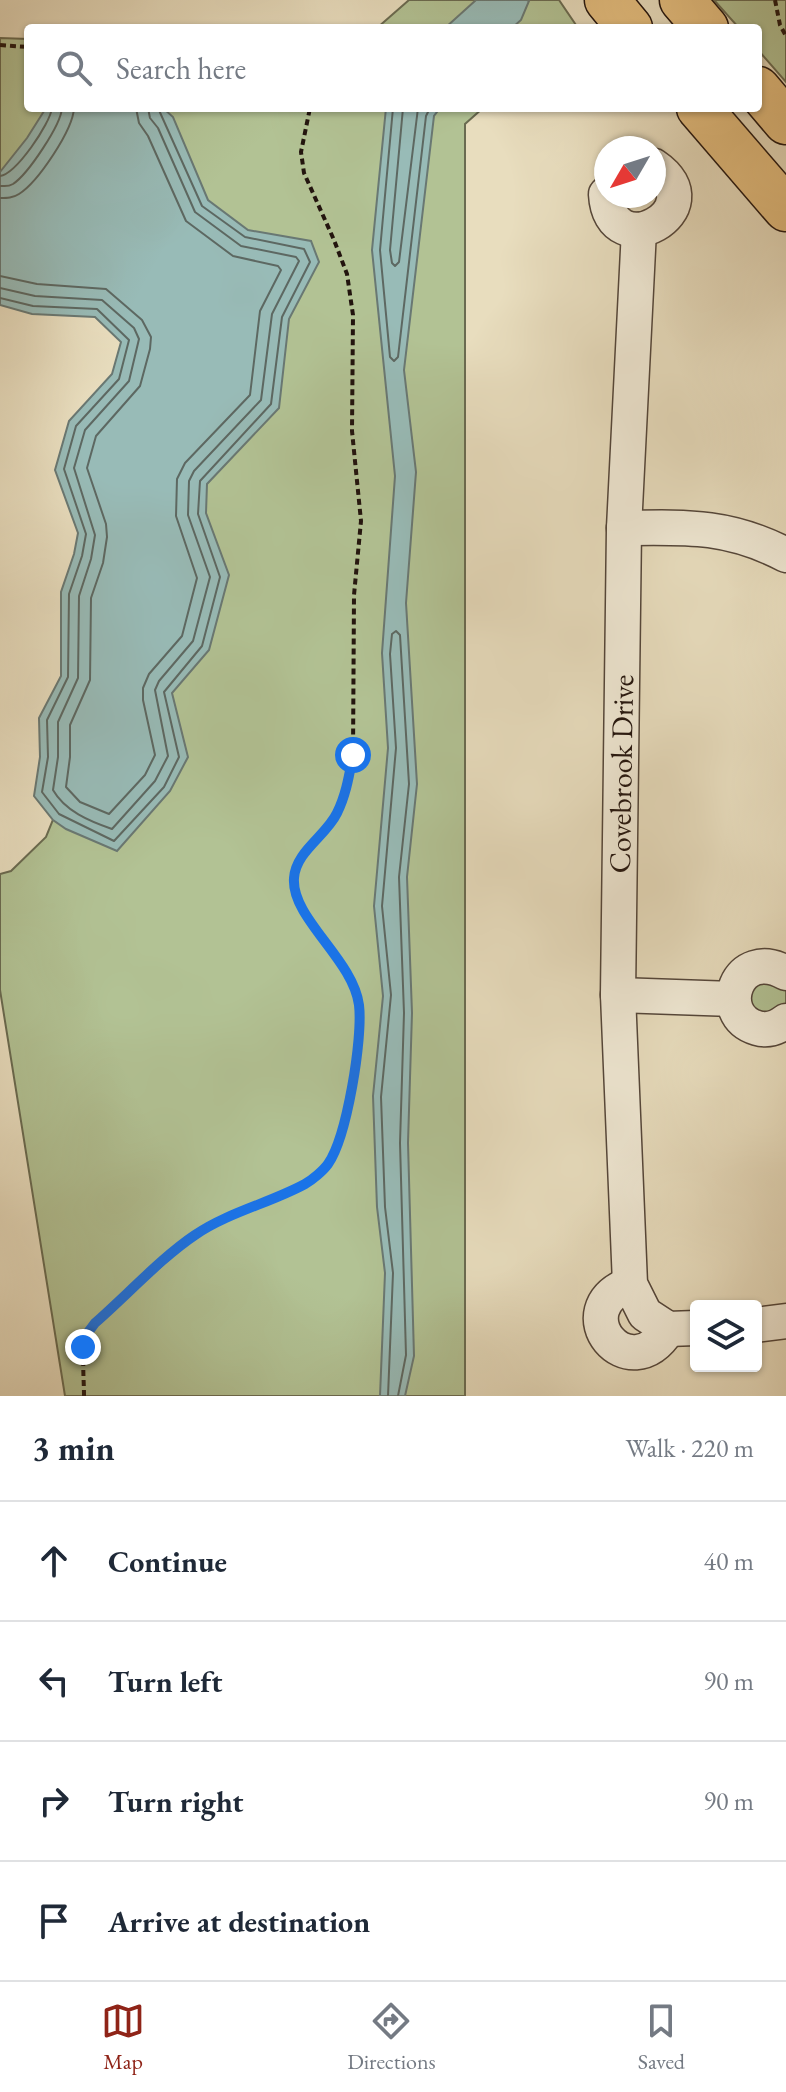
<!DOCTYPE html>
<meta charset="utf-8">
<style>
body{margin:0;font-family:"EB Garamond",serif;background:#f2f2f3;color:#1f2937}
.controls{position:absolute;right:24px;bottom:24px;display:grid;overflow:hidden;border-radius:8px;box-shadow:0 2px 6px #0004}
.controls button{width:72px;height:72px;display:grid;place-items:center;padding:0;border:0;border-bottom:2px solid #e0e1e3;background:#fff;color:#1f2937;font:40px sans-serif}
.compass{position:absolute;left:594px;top:136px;width:72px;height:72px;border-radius:50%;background:#fff;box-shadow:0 2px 6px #0004;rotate:231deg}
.stop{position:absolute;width:24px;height:24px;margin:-18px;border:6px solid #1a73e8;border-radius:50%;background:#fff}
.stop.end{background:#1a73e8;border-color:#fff;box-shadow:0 2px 8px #0008}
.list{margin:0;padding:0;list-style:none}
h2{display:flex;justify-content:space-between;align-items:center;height:104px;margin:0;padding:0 32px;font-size:34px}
h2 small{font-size:26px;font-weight:400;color:#747a83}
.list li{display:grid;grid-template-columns:52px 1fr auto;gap:24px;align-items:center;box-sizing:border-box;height:120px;padding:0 32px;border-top:2px solid #e0e1e3}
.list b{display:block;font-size:30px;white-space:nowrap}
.list em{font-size:26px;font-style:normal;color:#747a83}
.icon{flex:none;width:44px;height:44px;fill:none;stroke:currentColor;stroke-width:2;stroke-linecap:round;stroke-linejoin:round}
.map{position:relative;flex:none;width:786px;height:1396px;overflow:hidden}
.search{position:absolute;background:#fff;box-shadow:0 2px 6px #0004;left:24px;right:24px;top:24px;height:88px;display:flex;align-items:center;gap:20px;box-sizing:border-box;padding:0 28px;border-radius:8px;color:#747a83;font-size:30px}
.sheet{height:584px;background:#fff}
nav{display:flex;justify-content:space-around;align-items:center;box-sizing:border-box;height:112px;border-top:2px solid #e0e1e3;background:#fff;font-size:22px;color:#747a83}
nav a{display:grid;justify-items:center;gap:4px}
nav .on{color:#8f2418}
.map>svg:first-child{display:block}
.green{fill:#b2c294;stroke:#6a6b51;stroke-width:2}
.water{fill:#98bbb7;stroke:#697873;stroke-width:2}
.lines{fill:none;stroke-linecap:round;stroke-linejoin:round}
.shore{stroke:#5d6862;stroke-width:2}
.minor-casing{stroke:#54463a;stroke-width:37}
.major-casing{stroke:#22140e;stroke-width:47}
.path{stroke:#22140e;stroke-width:4;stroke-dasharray:6 4;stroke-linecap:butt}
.minor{stroke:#f0e9d5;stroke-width:34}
.major{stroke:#e4be7f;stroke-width:44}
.route{stroke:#1a73e8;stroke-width:10}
.labels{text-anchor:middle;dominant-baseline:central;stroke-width:7;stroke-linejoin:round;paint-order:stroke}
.street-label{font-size:30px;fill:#22140e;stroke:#f0e9d5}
</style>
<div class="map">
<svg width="786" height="1396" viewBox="0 0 786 1396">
<rect width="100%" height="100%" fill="#e8ddbe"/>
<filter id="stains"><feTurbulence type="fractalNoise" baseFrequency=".0025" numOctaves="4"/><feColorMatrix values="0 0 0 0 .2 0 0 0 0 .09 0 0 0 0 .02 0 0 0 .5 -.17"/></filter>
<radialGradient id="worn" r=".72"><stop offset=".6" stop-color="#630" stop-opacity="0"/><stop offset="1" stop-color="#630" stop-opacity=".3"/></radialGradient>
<g class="green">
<polygon points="409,0 559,0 578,28 377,28"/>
<polygon points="714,0 786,0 786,82 758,50 758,28 739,28"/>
<polygon points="0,38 28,39 28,108 483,108 465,124 465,1396 65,1396 0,990 0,874 11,871 46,837 59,805 145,360 112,291 0,287"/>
<polygon points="786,977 786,1011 759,1023 736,980"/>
</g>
<g class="water">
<polygon points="476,0 527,0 529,1 521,20 512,28 445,28"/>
<polygon points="46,108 163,108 173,117 208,200 248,230 311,241 319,262 289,319 279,408 207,484 206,513 229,575 209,650 172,693 188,757 170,791 117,851 66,829 53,820 34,796 40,757 39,718 61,676 61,592 74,554 78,533 55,470 69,421 112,374 121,342 95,317 32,314 0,305 0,172 27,138"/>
<polygon points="386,108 440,108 434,116 404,370 416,472 406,603 417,784 407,877 412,1013 408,1143 414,1356 405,1396 380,1396 385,1273 377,1207 373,1096 383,996 374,906 388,748 382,653 395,476 372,250"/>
</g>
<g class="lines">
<g class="shore">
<polyline points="393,108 380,250 390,357 394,361 398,357 426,116 430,108"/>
<polyline points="403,108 390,250 392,263 395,266 399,262 418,108"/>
<path d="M0,176C16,174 50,124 52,108"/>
<path d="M0,186C6,186 8,187 13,184C28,174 61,125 62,108"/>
<path d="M0,198C7,198 13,198 19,194C38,182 73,130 74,108"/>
<polyline points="0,276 37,284 106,289 142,320 151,337 150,349 140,386 96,436 87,468 106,524 107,537 103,563 91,598 90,680 70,725 70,757 66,787 80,802 109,814 145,775 155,755 143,700 143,688 149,674 182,636 197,578 176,516 177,479 185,463 250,395 260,311 281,270 278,266 233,256 186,221 148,136 139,123 136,108"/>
<path d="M0,288L35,296L102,300L134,328L139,339L129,381L85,430L74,468L95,535L91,559L79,596L78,678L58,722V757L53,790C65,811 89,821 112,829L155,781L168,756L155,690L159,681L193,641L210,577L188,515L189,481L194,471L261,400L272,314L299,261L296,257L241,246L195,212L158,128L150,118L148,108"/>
<polyline points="0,298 33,306 97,309 129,340 119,379 76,426 64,469 86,534 82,556 69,594 68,677 47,720 48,757 42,792 59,814 114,841 164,787 179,757 164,692 202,646 220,577 198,514 200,481 271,404 282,317 310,262 304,249 245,237 202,206 158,108"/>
<polyline points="388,1396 393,1273 385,1207 381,1097 391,995 382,906 396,748 390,654 392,634 396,631 400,635 409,784 399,877 404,1013 400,1143 406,1355 398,1396"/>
</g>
<defs>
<g id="minor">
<path d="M606,194C610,269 718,209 654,166"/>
<polyline points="639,230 624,528 618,995 630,1284 645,1314 668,1329 696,1328"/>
<path d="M624,528C686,527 729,525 786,555"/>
<path d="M786,973C737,945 713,1015 757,1028C767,1031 777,1028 786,1021"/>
<polyline points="618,995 733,999"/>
<path d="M630,1284C562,1310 629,1392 668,1329"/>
<polyline points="756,1325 786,1321"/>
</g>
<g id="major">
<polyline points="607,0 630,28"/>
<polyline points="682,0 706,28"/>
<polyline points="758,89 786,122"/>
<polyline points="699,108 786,209"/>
</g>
</defs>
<use href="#minor" class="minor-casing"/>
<use href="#major" class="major-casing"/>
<g class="path">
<polyline points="775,0 780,25 786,36"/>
<polyline points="0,45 28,47"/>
<path d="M84,1396C84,1370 79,1344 95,1323L194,1236L217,1222L307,1183L328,1163L339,1138L357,1072L359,1005L352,981L342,962L302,908L294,890V873L299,860L336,816L348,786L353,755L354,595L361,521L352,431L353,315L347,274L334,240L304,173L301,152L310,108"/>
</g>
<use href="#minor" class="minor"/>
<use href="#major" class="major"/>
</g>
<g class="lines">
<path class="route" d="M83,1347L86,1335L95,1323C126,1296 162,1257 195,1235C229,1212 270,1203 305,1184C312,1180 323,1171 328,1164C347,1137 363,1038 359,1005C353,959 291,918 294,878C296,851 326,836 337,813C346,795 349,776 353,755"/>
</g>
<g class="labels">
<g class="street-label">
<text transform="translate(621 774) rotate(-89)">Covebrook Drive</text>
</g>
</g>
<rect width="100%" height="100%" filter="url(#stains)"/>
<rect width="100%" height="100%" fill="url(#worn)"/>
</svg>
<div class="controls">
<button><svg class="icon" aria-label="layers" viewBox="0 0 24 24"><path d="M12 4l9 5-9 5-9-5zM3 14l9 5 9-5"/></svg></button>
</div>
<svg class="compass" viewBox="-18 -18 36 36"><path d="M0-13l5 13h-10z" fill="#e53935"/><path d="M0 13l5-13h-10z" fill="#747a83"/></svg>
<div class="stop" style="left:353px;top:755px"></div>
<div class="stop end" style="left:83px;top:1347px"></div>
<div class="search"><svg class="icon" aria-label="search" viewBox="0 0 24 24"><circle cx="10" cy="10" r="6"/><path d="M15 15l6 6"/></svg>Search here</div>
</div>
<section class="sheet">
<h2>3 min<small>Walk · 220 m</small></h2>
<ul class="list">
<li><svg class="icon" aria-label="ahead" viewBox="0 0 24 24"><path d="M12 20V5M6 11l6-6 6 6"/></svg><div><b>Continue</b></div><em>40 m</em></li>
<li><svg class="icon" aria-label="left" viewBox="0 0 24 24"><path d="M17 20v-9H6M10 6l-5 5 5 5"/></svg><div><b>Turn left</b></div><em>90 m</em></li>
<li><svg class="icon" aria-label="right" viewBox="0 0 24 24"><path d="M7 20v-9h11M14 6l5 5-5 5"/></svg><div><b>Turn right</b></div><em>90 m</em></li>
<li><svg class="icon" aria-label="arrive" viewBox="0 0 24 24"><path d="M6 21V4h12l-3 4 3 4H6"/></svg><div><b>Arrive at destination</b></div></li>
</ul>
</section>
<nav>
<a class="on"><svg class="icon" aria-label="map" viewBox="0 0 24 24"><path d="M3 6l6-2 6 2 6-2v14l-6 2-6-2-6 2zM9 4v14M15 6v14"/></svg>Map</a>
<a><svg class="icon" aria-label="directions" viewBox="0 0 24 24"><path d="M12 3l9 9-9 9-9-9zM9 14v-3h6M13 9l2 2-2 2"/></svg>Directions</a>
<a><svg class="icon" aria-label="saved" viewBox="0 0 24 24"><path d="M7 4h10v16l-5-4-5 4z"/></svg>Saved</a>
</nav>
